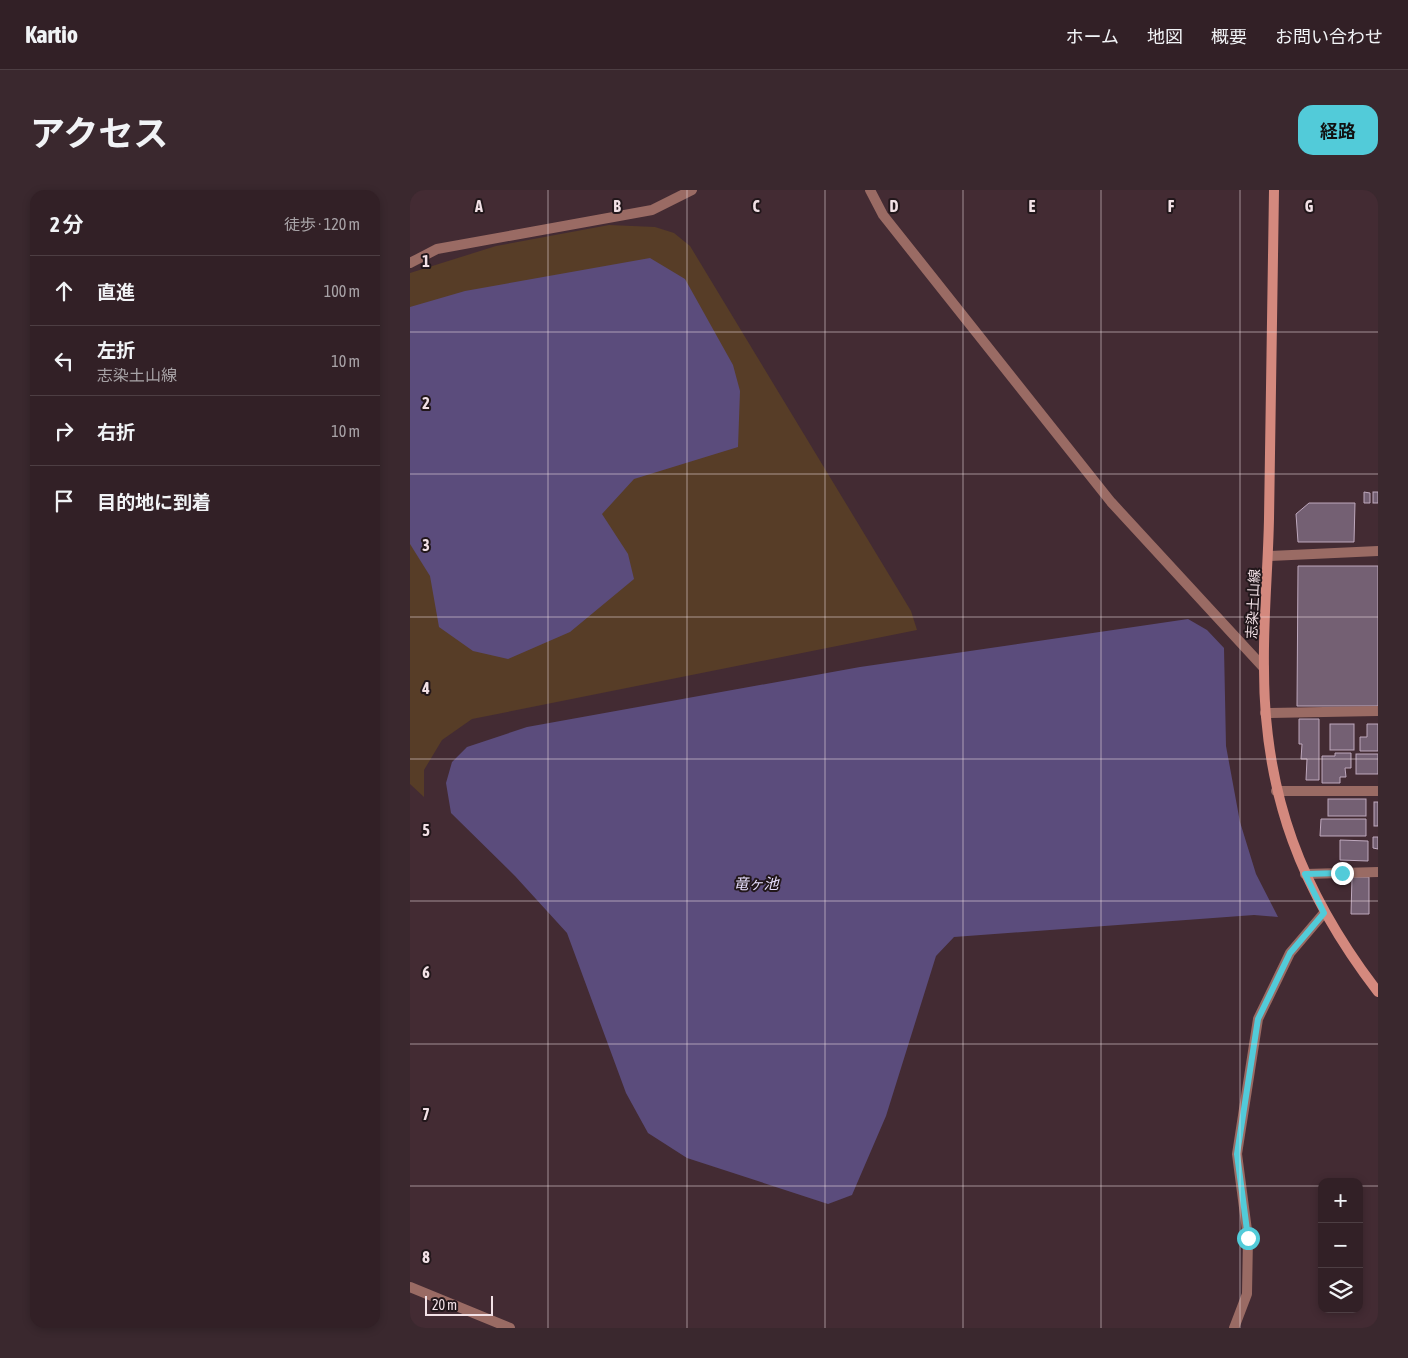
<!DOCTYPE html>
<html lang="ja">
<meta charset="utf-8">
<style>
body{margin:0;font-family:"Asap Condensed","Noto Sans JP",sans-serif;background:#3a282e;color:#f1f3f6}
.controls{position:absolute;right:15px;bottom:15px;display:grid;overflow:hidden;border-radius:10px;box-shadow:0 2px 8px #0003}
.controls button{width:45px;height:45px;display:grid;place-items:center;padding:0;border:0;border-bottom:1px solid #4d3e43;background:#322026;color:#f1f3f6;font:25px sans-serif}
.scale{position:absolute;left:15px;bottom:12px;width:68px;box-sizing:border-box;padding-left:5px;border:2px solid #f2e1e6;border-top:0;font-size:14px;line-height:18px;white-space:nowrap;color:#f2e1e6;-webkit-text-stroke:4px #22171b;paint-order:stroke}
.stop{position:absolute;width:15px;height:15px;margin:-11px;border:4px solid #52cbd9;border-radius:50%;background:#fff}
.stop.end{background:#52cbd9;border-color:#fff;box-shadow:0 1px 5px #0008}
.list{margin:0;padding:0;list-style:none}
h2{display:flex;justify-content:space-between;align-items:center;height:65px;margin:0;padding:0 20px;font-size:21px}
h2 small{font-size:16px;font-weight:400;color:#a8a3a7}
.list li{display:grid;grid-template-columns:32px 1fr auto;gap:15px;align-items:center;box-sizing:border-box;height:70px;padding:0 20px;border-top:1px solid #4d3e43}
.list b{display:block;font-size:19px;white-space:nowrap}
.list p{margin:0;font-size:16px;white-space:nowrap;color:#a8a3a7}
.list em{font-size:16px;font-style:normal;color:#a8a3a7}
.icon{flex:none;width:28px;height:28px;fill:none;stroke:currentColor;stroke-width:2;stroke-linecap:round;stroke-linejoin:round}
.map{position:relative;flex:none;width:968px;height:1138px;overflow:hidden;border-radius:15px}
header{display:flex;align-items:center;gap:30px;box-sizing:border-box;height:70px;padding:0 25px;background:#322026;border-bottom:1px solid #4d3e43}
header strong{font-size:24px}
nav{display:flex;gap:28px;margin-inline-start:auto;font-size:18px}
.intro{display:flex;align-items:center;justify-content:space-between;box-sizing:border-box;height:120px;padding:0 30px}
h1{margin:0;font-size:35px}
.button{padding:12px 22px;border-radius:15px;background:#52cbd9;color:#111;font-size:18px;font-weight:700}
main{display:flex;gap:30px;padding:0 30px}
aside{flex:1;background:#322026;border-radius:15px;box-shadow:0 2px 8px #0003}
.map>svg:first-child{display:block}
.green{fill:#573d27}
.water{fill:#5b4c7c}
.building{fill:#746073;stroke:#bea8bd}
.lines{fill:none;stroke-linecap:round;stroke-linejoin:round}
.street{stroke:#9a6b64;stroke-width:10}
.secondary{stroke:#d4897e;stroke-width:10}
.route{stroke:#52cbd9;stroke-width:6}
.grid{fill:none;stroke:#f2e1e6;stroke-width:1;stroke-opacity:0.55}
.labels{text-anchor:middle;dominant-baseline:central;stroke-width:4;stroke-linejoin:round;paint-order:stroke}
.street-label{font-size:14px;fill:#f2e1e6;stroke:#22171b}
.water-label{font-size:15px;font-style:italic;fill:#e7dffe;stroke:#22171b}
.grid-label{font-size:16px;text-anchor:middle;font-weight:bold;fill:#f2e1e6;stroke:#22171b;stroke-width:4;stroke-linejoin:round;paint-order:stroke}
</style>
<header>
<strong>Kartio</strong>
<nav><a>ホーム</a><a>地図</a><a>概要</a><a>お問い合わせ</a></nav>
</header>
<div class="intro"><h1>アクセス</h1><a class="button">経路</a></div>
<main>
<aside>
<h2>2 分<small>徒歩 · 120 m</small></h2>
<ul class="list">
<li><svg class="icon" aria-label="ahead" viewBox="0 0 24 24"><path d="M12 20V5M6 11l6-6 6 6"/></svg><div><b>直進</b></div><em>100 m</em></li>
<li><svg class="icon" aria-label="left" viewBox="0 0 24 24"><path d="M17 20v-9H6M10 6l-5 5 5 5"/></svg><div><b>左折</b><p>志染土山線</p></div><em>10 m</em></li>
<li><svg class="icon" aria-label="right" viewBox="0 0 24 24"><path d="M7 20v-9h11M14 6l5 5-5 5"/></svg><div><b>右折</b></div><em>10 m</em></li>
<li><svg class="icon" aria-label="arrive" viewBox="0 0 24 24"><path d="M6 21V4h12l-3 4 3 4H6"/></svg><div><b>目的地に到着</b></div></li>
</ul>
</aside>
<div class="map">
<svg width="968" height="1138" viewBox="0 0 968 1138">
<rect width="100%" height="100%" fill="#432b33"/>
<polygon class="green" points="199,35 245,37 264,43 280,56 501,421 507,440 62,529 32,550 14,580 14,607 0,594 0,83 86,56"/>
<g class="water">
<polygon points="240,68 275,89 323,175 330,201 328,257 224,289 192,324 218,364 224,389 160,442 98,469 63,461 29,437 20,386 0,354 0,117 55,101"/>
<polygon points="778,429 797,440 814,458 816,556 830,632 846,684 868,727 844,725 544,747 526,766 476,926 442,1005 418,1014 277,968 238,943 216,903 157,743 105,686 41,623 36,593 42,572 57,557 117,537 450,477"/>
</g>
<g class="building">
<polygon points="954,302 960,303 960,313 954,313"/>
<rect x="963" y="302" width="5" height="11"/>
<polygon points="899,313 945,313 944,352 888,352 886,324"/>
<polygon points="888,376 968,376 968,516 887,516"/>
<polygon points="889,529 909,529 909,590 896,590 897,569 891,569 892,554 889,554"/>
<rect x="920" y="534" width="24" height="26"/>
<polygon points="957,534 968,534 968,561 950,561 950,547 957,547"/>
<polygon points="925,563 941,563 941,578 935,578 936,587 930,587 930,593 912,593 912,566 925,566"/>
<rect x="946" y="564" width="22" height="20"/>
<rect x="918" y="609" width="38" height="17"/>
<rect x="964" y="612" width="4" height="24"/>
<polygon points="911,629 956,629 956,646 910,646"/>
<polygon points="963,647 968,647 968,659 963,658"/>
<polygon points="930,650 958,651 958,671 930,670"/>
<polygon points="942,687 959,687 959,724 941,724"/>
</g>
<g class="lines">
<g class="street">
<polyline points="460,0 473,25 701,312 854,478"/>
<polyline points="0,73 27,59 242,20 282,0"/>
<polyline points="859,366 968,361"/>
<polyline points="855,523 968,521"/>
<polyline points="866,601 968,601"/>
<polyline points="895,684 968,682"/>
<polyline points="0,1097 100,1138"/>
<polyline points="824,1138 837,1104 838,1048 827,964 848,829 880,763 914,723"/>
</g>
<path class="secondary" d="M864,0C862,110 861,219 859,329C858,379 853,429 854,479C854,605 892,703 968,802"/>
</g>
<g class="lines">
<polyline class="route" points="838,1048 827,964 848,829 880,763 914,723 895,684 932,683"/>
</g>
<path class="grid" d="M138,0V1138M277,0V1138M415,0V1138M553,0V1138M691,0V1138M830,0V1138M0,142H968M0,284H968M0,427H968M0,569H968M0,711H968M0,854H968M0,996H912M949,996H968"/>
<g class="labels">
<g class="street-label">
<text transform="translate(843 414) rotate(-87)">志染土山線</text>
</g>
<g class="water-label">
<text x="346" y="693">竜ヶ池</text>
</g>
</g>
<g class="grid-label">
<text x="69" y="22">A</text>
<text x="207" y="22">B</text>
<text x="346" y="22">C</text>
<text x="484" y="22">D</text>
<text x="622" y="22">E</text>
<text x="761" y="22">F</text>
<text x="899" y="22">G</text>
<text x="16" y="77">1</text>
<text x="16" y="219">2</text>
<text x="16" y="361">3</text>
<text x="16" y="504">4</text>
<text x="16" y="646">5</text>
<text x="16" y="788">6</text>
<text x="16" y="930">7</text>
<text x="16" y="1073">8</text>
</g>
</svg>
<div class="controls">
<button>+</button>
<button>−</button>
<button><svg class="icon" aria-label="layers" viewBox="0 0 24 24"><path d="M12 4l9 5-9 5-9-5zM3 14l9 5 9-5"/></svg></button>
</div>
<div class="scale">20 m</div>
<div class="stop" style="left:838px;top:1048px"></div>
<div class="stop end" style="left:932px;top:683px"></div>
</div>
</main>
